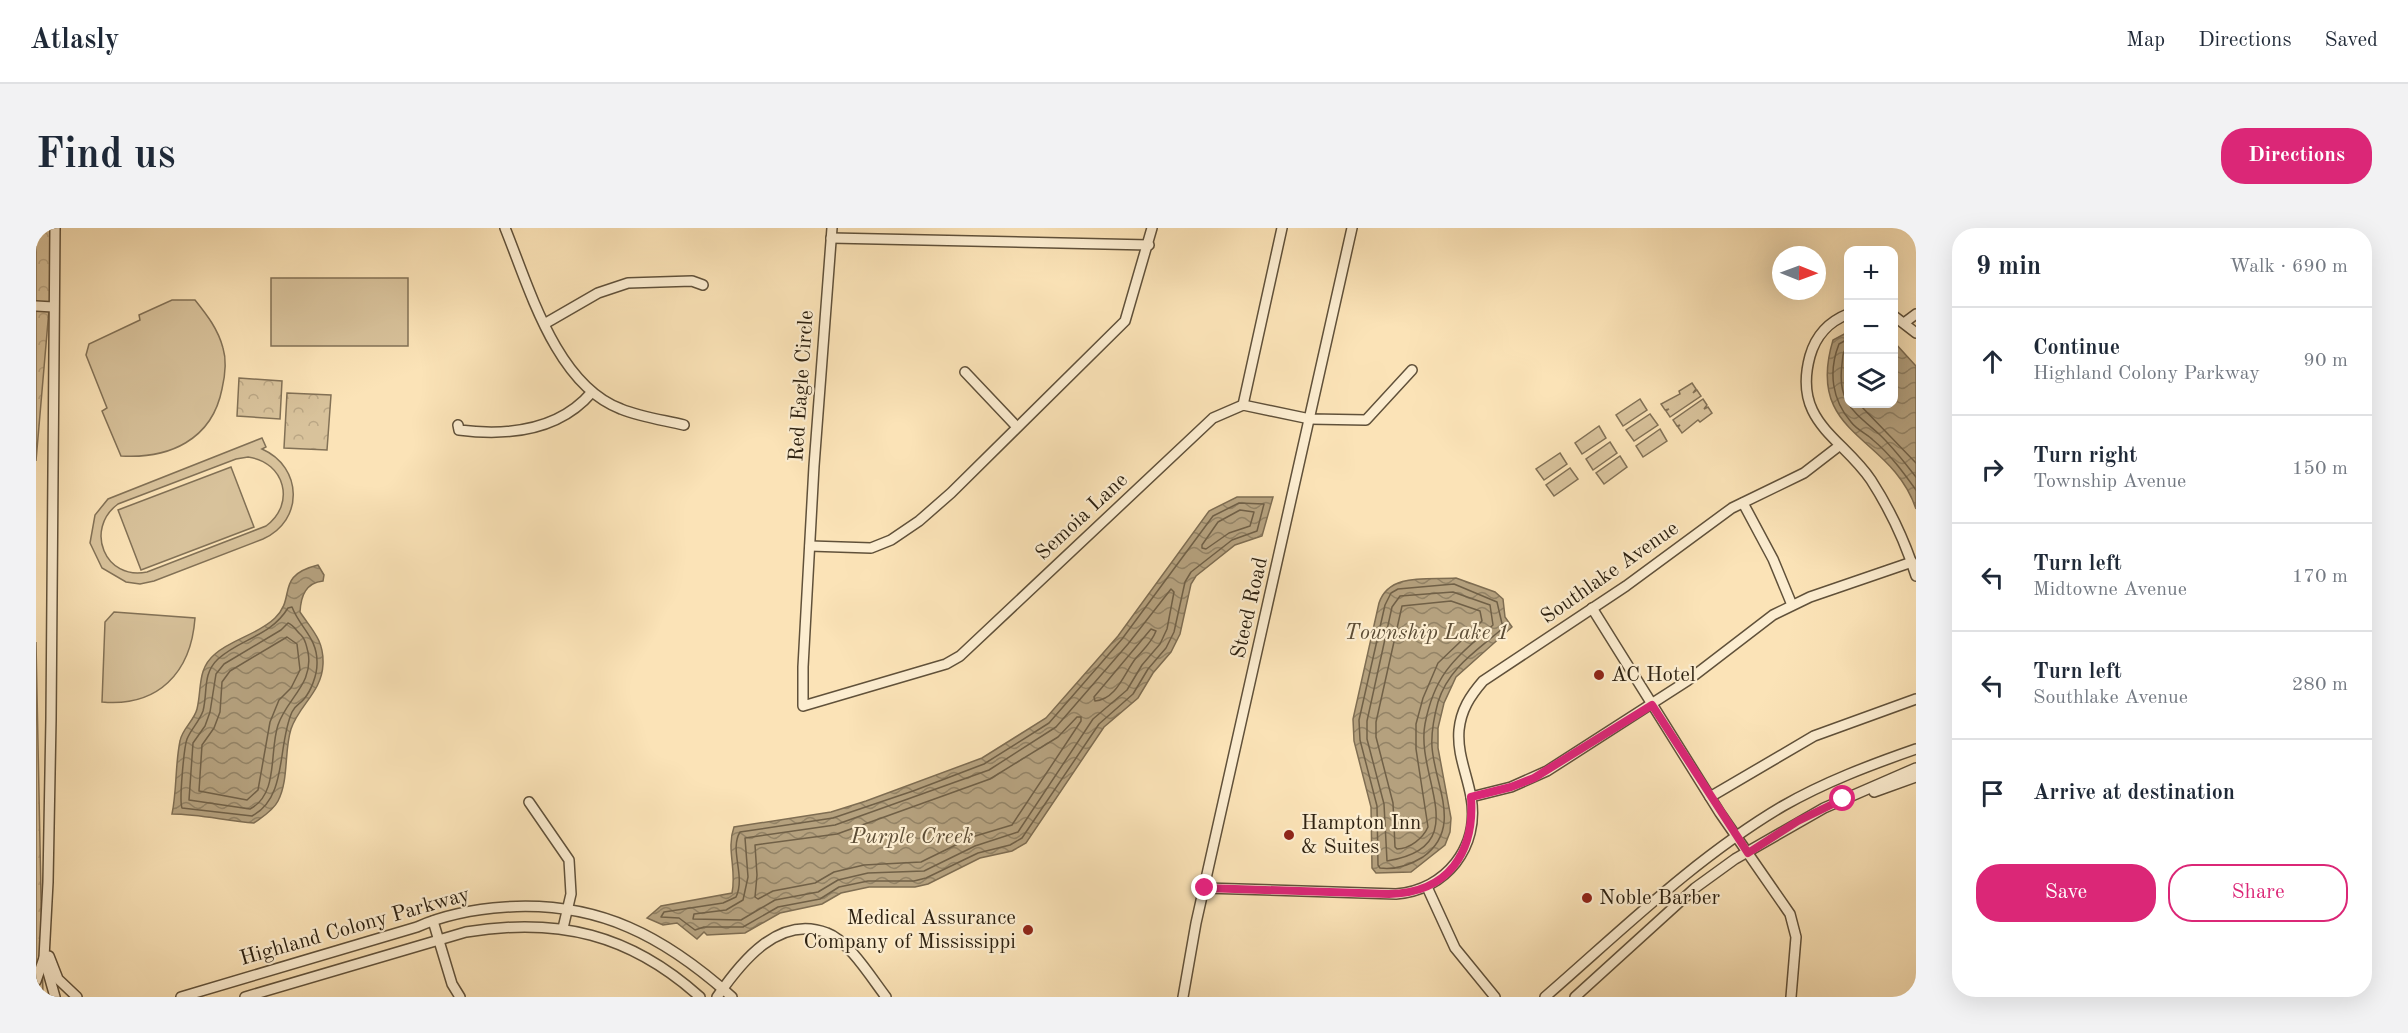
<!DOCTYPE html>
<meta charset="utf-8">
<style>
body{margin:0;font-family:"Old Standard TT",serif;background:#f2f2f3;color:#1f2937}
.controls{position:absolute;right:18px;top:18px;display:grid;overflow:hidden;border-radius:12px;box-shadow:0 6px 24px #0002}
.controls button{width:54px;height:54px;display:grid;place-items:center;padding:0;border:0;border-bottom:2px solid #e0e1e3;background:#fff;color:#1f2937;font:30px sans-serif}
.compass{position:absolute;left:1736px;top:18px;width:54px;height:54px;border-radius:50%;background:#fff;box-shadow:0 6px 24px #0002;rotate:91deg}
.stop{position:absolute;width:18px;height:18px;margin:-14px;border:4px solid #db2777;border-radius:50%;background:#fff}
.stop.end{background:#db2777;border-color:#fff;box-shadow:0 2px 6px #0008}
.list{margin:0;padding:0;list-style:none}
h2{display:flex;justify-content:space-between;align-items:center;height:78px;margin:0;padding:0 24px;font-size:26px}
h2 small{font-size:20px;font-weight:400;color:#747a83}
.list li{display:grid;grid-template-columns:39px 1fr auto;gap:18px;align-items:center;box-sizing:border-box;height:108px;padding:0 24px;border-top:2px solid #e0e1e3}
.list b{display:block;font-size:22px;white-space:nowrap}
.list p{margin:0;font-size:20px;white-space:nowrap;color:#747a83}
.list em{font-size:20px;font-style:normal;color:#747a83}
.actions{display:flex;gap:12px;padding:18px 24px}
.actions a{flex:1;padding:14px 0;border:2px solid #db2777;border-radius:24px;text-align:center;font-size:21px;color:#db2777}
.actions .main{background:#db2777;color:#fff}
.icon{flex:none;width:33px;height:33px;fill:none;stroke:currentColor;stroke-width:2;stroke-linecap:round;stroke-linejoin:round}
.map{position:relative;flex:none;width:1880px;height:769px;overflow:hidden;border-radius:24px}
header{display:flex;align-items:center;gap:36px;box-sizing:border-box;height:84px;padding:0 30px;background:#fff;border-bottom:2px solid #e0e1e3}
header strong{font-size:28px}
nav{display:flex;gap:33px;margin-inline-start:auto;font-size:21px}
.intro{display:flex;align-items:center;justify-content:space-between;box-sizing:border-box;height:144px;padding:0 36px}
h1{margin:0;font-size:42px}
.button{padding:15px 27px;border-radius:24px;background:#db2777;color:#fff;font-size:21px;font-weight:700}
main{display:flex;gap:36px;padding:0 36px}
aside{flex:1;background:#fff;border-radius:24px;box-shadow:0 6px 24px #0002}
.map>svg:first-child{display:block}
.grass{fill:#d8c29b;stroke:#827156;stroke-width:1.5;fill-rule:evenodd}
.park{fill:url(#park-crowns);stroke:#827156;stroke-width:1.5}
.water{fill:url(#water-waves);stroke:#7e6d52;stroke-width:1.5}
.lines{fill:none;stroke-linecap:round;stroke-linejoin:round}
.shore{stroke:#706047;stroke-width:1.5}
.minor-casing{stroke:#60513a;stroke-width:12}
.minor{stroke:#fcedd0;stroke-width:9}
.route{stroke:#db2777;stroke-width:8}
.poi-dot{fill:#8f2418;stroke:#fcedd0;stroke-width:2}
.labels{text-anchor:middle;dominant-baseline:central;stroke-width:4.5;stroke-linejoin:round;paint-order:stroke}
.street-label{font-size:21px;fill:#2c2010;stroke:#fcedd0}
.poi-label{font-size:21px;fill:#2c2010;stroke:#fcedd0;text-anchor:start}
.water-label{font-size:22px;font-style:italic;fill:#5c4d36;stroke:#fcedd0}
</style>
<header>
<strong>Atlasly</strong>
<nav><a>Map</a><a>Directions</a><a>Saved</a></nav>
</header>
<div class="intro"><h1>Find us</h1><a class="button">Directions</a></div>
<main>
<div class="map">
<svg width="1880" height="769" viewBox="0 0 1880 769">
<defs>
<pattern id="park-crowns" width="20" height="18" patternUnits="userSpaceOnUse" patternTransform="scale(1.5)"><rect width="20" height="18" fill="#d8c29b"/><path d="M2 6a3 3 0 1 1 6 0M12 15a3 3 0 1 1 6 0" fill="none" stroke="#baa684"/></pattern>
<pattern id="water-waves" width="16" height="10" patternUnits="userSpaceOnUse" patternTransform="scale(1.5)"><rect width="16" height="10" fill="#b5a17e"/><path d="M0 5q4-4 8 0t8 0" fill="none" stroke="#938366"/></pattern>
</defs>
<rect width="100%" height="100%" fill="#fbe3b7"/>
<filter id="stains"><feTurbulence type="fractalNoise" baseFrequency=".00333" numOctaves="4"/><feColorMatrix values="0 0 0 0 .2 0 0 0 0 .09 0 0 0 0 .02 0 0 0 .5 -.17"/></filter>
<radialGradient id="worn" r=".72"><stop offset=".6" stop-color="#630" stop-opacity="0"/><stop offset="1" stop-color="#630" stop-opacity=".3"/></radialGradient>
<g class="grass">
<rect x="235" y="50" width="137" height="68"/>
<path d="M136,72H159C171,87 182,101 187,120C191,133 189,148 186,161C176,212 133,231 85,228L66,183L71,180L50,127L53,116L104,92L103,87Z"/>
<polygon points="1656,155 1660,161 1657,165 1661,162 1665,168 1634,189 1630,183 1633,181 1629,182 1625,176 1644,166 1643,163"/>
<polygon points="1604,171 1611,182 1587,198 1580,187"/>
<polygon points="1667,171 1671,177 1668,181 1672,179 1676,185 1664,194 1662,192 1646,205 1642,199 1644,197 1641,198 1637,192"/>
<polygon points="1614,186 1622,197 1598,213 1590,202"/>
<polygon points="1563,198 1570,210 1546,226 1539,215"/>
<polygon points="1624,201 1631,213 1607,229 1600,218"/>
<path d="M226,210L230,219L226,221C267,239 268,293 227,311L118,353L104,356L90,354L66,340L54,315L59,287L72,271ZM212,229C249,234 260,276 230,298L111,344C69,353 48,301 82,276L200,231Z"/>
<polygon points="1574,214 1581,225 1557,242 1550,231"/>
<polygon points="1524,225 1531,236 1508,252 1500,241"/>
<polygon points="1584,228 1591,239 1568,256 1560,245"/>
<polygon points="195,239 218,299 105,342 82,282"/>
<polygon points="1534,240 1542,251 1518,268 1510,257"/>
<path d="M78,384L159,390C155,445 122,479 66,474L69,394Z"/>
</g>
<g class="park">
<polygon points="0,0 20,0 0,233"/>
<polygon points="203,150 246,153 244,191 201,188"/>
<polygon points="251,165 295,167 291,222 248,220"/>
<polygon points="0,414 7,769 0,769"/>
</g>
<g class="water">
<path d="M1812,104V176H1858V114L1880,138V281C1855,206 1768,209 1797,112Z"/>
<path d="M1201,269H1237L1226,308L1199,317L1160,348L1155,356L1144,406L1135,424L1117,445L1102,470L1068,499L990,615L976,623L944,630L892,656L879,659H833L805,665L786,676L744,685L709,705L671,707L668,704L661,711L641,695L627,697L611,690L625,678L696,665C701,642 690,621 698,599L795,584L830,573L946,530L1010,490L1082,408L1173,283Z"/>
<path d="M282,337L288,347L287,353C270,355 265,367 264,384C276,402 288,412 287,436C286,464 263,477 255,501C248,523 253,552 242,573C237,583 226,589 218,595C190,593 164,586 136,586C141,562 139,537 144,513C146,501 158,493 161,481C166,460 161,441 179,426C196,411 223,406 239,390C261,369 238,348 282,337Z"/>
<path d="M1420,350L1459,364L1467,371L1469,389L1476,399L1420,449L1408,475L1402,500V520L1415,590L1414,604L1409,617L1375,644L1340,645L1336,640L1335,579L1318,513L1317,491L1343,375C1353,344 1393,352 1420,350Z"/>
</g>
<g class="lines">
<g class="shore">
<path d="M1812,111L1803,116C1792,144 1796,172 1815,194C1821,202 1831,206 1837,212C1854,226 1867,244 1880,262"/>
<path d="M1812,119C1806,123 1807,129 1806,136C1801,174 1817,183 1843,206C1857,219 1868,234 1880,249"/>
<polyline points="1823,176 1880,235"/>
<path d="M1203,275L1228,276L1221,303L1196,312L1155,344L1149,354L1138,404L1130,420L1112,441L1097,466L1063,496L986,610L974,617L942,625L890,650L878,653H832L803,659L784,671L742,679L707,699H668L659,702L643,690L625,689L628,684L687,675L700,669C710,648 693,622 704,604L797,590L877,563L948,536L1013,495L1086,411L1177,288Z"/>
<polygon points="1204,282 1218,284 1214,298 1193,305 1170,321 1166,320 1166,317 1182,294"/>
<path d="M1418,356L1461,374L1467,400C1441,423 1413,439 1402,474C1398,489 1395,504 1396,519C1399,559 1427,600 1387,629C1374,637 1359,642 1344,640L1342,637L1341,578L1324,512L1323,492L1349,377L1355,365L1362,361Z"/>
<polygon points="1135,361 1138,364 1131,401 1124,416 1106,437 1091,462 1057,491 982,604 939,618 888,643 832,645 802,652 782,664 739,672 705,692 657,691 658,686 690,682 707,672 712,649 709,610 799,597 953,542 1020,499 1092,416"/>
<path d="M1417,364L1454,377L1457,397C1420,430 1399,444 1389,496C1379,550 1440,619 1351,633L1348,576L1331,511V493L1356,379L1364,368Z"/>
<path d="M1415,373L1444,383L1446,393L1402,435L1387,470L1380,496V521L1392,599C1387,610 1374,621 1361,621L1359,619L1357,575L1340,509V494L1366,378Z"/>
<path d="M256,379C264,400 282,410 281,436C281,447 275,463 268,471C264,476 259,477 256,484C241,517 252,569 216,588L146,580C143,573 148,519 151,511C155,501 163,494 167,483C172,464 166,446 182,431C205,410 234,409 252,380Z"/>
<path d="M252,395C258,397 260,403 265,407C270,412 270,417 272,424C278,456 251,470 242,497C233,524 243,566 214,581L153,572L157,515L169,498L174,484L180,446L188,436L245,402Z"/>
<path d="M1115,401L1120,403C1116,414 1108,421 1100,430C1088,445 1081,471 1059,473L1058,469Z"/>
<polygon points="251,409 261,416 264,442 255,460 243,472 234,494 222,562 211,572 163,563 166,517 178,500 184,484 186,454 194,443"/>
<polygon points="1041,489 1045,489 1045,493 976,597 936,609 885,634 828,637 798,644 779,655 737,663 722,671 719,669 721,647 719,617 801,606 954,551 1022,509"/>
</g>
<defs>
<g id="minor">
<path d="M469,0C493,59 520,157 585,181C605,189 627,192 648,197"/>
<polyline points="796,0 778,238 767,439 767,478 910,436 924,428 1177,190 1207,177 1274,191 1330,192 1376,142"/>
<polyline points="795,10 1113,17"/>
<polyline points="0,78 17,79"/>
<path d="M1812,86C1792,94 1780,107 1774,128C1756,194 1806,209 1835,252C1855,283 1869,313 1880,348"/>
<polyline points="1858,88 1880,105"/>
<polyline points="510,95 562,65 592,55 656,53 667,57"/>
<polyline points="1868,95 1880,86"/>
<polyline points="929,144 981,199"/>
<polyline points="1207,177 1246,0"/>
<path d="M422,197L423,202C471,208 523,203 556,164"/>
<polyline points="1707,275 1737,331 1756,377"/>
<polyline points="774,318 835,320 855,312 883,293 915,265 1089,93 1116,0"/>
<polyline points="1556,380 1684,585 1754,686 1760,709 1755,769"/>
<polyline points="1838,564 1880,549"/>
<polyline points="1435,569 1475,559 1511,543 1651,453 1737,387 1774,369 1876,334"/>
<polyline points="1674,569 1778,508 1880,471"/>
<polyline points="493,574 533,632 535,666 527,700"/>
<polyline points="1391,659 1419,720 1459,769"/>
<path d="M1169,660L1360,666C1410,662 1444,619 1435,569C1431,546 1421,526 1423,502C1425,482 1434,468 1447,453L1590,358L1696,280L1768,245L1803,218"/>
<polyline points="397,693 416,756 424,769"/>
<polyline points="13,728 22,751 41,769"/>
<polyline points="0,753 8,730"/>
<polyline points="19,769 8,730 12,654 15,491 19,0"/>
<path d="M145,769L381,699C408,687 440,681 470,679C563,673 629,709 696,769"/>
<path d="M209,769L430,704C522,689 594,706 664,769"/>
<path d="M681,769C705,734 743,686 791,705C813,713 836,751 850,769"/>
<polyline points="1147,769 1160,695 1316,0"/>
<path d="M1509,769C1585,703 1659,630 1747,578C1789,554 1834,537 1880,521"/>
<polyline points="1539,769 1659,660 1699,631 1788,580 1880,540"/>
</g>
</defs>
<use href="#minor" class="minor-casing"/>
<use href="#minor" class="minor"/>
</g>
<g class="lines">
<path class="route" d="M1169,660L1353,666C1412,665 1439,625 1435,569L1475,559L1498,550L1616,477L1712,625L1762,593L1807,571"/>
</g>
<g class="poi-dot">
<circle cx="1563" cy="447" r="6"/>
<circle cx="1253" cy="607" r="6"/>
<circle cx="1551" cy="670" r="6"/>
<circle cx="992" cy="702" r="6"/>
</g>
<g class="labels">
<g class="street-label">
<text transform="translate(766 158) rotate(-86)">Red Eagle Circle</text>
<text transform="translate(1046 289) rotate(-43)">Semoia Lane</text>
<text transform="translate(1574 345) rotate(-35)">Southlake Avenue</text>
<text transform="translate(1214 380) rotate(-77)">Steed Road</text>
<text transform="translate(319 699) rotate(-16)">Highland Colony Parkway</text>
</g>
<g class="poi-label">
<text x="1575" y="447">AC Hotel</text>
<text x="1265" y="595">Hampton Inn<tspan x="1265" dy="24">&amp; Suites</tspan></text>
<text x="1563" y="670">Noble Barber</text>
<text x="980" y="690" text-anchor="end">Medical Assurance<tspan x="980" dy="24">Company of Mississippi</tspan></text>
</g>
<g class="water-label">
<text x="1391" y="405">Township Lake 1</text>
<text x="876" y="609">Purple Creek</text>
</g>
</g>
<rect width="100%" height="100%" filter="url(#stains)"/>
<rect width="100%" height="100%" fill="url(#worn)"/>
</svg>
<div class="controls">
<button>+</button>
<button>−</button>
<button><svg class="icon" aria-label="layers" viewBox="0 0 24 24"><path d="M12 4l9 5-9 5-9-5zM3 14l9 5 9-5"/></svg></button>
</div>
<svg class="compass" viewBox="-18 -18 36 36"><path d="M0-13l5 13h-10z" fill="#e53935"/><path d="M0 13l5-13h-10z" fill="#747a83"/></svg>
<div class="stop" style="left:1807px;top:571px"></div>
<div class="stop end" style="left:1169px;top:660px"></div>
</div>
<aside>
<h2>9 min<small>Walk · 690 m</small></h2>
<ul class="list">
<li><svg class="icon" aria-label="ahead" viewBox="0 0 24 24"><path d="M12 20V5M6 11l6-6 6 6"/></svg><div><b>Continue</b><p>Highland Colony Parkway</p></div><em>90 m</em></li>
<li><svg class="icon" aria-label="right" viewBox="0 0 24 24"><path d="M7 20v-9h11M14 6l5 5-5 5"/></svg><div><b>Turn right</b><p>Township Avenue</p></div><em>150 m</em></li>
<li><svg class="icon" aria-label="left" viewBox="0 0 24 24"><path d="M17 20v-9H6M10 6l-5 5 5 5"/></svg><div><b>Turn left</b><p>Midtowne Avenue</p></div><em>170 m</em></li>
<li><svg class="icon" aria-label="left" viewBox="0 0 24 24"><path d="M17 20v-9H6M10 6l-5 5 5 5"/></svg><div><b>Turn left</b><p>Southlake Avenue</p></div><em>280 m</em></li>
<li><svg class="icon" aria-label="arrive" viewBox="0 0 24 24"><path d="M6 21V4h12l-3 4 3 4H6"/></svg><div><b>Arrive at destination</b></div></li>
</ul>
<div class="actions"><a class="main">Save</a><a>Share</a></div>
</aside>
</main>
